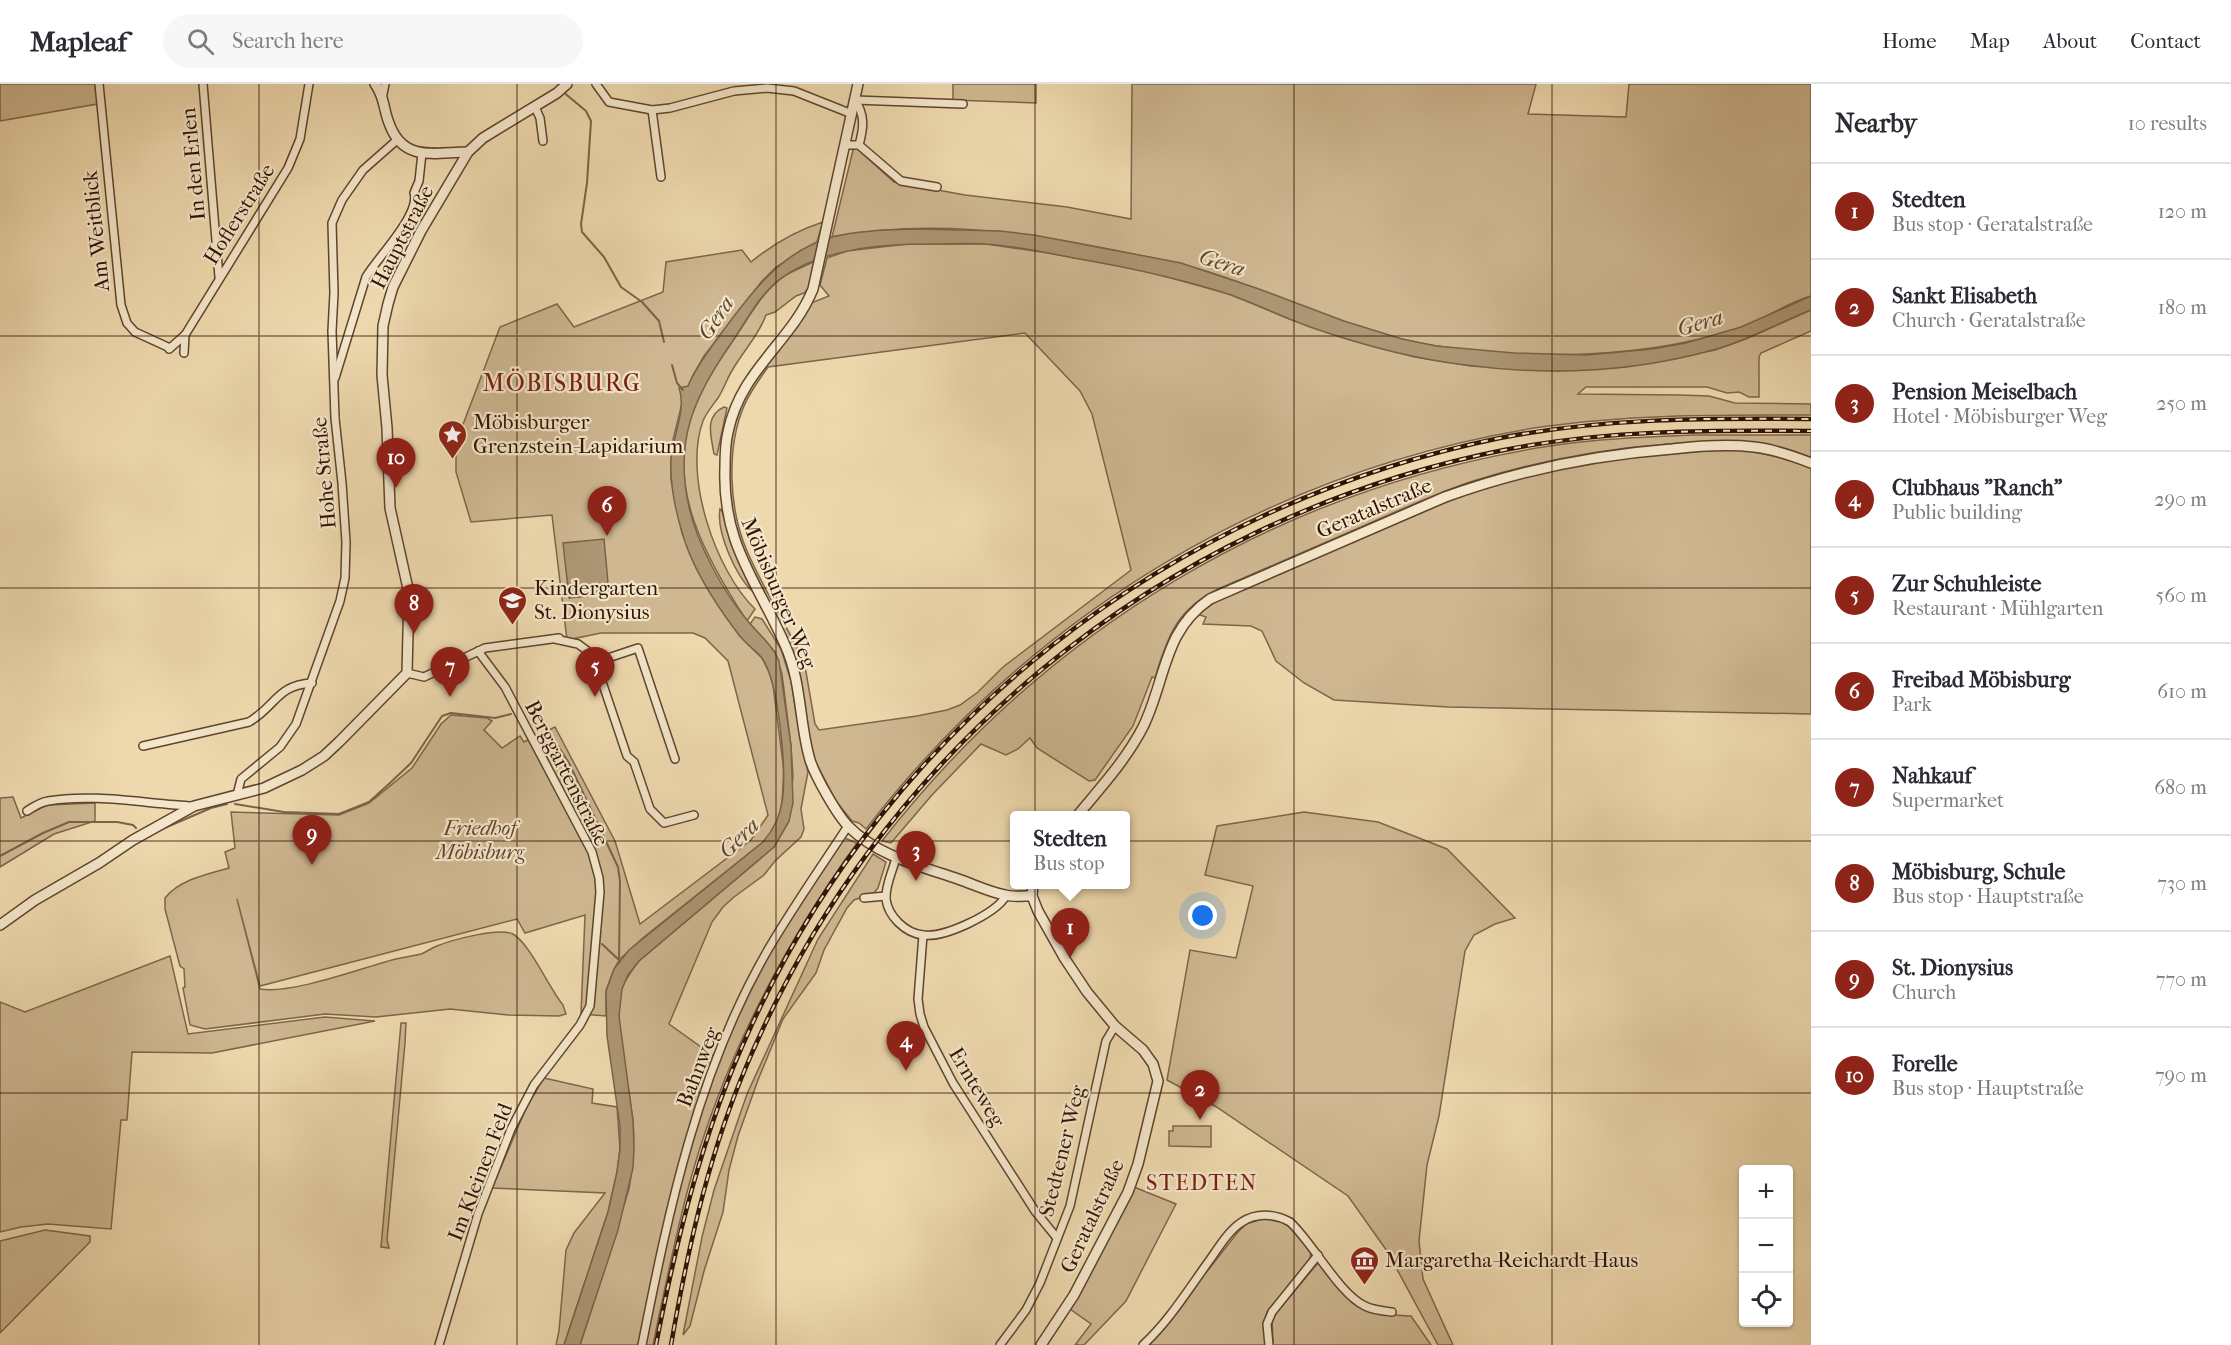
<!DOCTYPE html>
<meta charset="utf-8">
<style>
body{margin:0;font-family:"IM FELL French Canon",serif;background:#f7f7f7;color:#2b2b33}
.controls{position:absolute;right:18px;bottom:18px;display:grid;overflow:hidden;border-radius:6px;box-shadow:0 2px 4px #0004}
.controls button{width:54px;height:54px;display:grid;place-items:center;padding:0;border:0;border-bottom:2px solid #e1e1e2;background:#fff;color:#2b2b33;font:30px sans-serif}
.you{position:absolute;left:1203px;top:832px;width:21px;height:21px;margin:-15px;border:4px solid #fff;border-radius:50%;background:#1a73e8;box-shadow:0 0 0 9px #1a73e833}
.badge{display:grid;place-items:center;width:39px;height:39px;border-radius:50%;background:#8f2418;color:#fff;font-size:20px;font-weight:700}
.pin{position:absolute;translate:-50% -50px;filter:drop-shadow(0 2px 3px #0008)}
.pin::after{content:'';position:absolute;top:32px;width:21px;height:18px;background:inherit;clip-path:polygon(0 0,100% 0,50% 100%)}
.popup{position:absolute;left:1010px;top:727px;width:120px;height:78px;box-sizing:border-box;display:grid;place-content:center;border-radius:6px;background:#fff;filter:drop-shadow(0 2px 4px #0005);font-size:20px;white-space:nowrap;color:#7c7c81}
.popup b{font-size:22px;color:#2b2b33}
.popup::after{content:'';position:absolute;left:50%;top:100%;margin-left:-12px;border:12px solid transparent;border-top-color:#fff}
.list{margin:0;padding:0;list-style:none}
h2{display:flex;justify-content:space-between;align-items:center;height:78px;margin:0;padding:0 24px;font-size:26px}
h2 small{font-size:20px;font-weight:400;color:#7c7c81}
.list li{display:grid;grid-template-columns:39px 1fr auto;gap:18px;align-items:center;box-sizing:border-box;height:96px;padding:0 24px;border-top:2px solid #e1e1e2}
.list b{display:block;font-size:22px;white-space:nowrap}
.list p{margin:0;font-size:20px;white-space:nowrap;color:#7c7c81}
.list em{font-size:20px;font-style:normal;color:#7c7c81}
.icon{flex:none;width:33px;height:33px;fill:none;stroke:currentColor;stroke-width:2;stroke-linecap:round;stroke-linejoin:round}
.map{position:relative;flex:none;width:1811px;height:1261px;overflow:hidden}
header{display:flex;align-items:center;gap:36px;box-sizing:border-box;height:84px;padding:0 30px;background:#fff;border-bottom:2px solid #e1e1e2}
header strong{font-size:28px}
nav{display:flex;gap:33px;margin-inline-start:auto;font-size:21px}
.search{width:420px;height:54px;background:#f7f7f7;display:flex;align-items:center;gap:15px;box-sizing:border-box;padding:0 21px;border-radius:33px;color:#7c7c81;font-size:22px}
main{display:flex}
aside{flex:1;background:#fff}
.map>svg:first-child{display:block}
.green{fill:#ceb791;stroke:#7e654a;stroke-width:1.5;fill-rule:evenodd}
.water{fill:#ad9674;stroke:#7b6247;stroke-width:1.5}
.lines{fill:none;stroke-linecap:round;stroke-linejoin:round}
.stream{stroke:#7b6247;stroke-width:2}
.minor-casing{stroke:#5f442e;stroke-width:10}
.tertiary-casing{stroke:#5f442e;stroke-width:12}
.minor{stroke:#f4e6ca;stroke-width:7}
.tertiary{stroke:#f4e6ca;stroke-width:9}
.rail-casing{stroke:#2f1304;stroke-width:4.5}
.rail{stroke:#f4e6ca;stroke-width:2;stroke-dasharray:7;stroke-linecap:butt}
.grid{fill:none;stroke:#2f1304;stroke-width:1.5;stroke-opacity:0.55}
.labels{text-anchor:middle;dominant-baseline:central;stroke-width:4.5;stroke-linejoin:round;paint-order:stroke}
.street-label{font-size:21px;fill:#2f1304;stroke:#f4e6ca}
.poi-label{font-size:21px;fill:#2f1304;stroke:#f4e6ca;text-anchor:start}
.park-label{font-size:21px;font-style:italic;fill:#5f442e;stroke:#f4e6ca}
.water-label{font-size:22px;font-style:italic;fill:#614731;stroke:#f4e6ca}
.neighbourhood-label{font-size:22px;letter-spacing:1.5px;fill:#7a1f14;stroke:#f4e6ca}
.quarter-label{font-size:24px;letter-spacing:1.5px;fill:#7a1f14;stroke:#f4e6ca}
</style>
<header>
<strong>Mapleaf</strong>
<div class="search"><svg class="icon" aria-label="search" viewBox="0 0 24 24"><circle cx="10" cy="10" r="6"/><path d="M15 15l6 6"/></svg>Search here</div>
<nav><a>Home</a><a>Map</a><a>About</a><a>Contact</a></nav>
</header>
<main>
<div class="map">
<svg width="1811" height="1261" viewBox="0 0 1811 1261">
<rect width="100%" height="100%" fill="#eed9ae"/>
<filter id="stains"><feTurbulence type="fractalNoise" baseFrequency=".00333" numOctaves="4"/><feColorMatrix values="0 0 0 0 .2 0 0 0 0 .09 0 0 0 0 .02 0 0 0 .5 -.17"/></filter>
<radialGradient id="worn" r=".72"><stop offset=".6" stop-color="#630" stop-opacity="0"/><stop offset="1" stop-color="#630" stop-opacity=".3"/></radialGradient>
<g class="green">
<polygon points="0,0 97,0 97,20 0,37"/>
<polygon points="953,0 1036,0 1036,19 953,16"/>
<path d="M1132,0H1536L1528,30L1626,33L1629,0H1811V212C1785,219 1763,237 1737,245C1640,275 1537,276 1437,262C1362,251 1292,216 1221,192C1186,180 1149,173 1113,166C1021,147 925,135 832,153L854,62L894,98L965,111L1067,123L1131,135Z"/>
<path d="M823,138L817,158L776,183L762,197L704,272L693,291L683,315L673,356L671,375V396L682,449L696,484L739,551L762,574L769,588L773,601L784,687L782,719L779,732L774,745L763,758L644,853L620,875L614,885L606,907V932L581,930L585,831L525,849L517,835L260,902L237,815L260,905C290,910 354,887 385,878C396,874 409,873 421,870C427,868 431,864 437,862C452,856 499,843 513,850C530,860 549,904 563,921L566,930L559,932L508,931L450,925L376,933L325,930L205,945L190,941L183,904L185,903L184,885L180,882L165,825V814C179,796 207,790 229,784L225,768L235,764L231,728L339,731L369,719L412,684L441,640L451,631L487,634L492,637L484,646L502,664L520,652L524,658L555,643L615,757L640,840L751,756L768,731L728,577L705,554L693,549H601L567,556L552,431L471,438L456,388V359L500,243L557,220L574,243L663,208L666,178L742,166L751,178C773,160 795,147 823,138Z"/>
<path d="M907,160H986L1048,169L1146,187L1229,210L1287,234L1348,255L1415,273L1471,282L1559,287L1625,283L1715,266L1748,254L1811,226V247L1761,269L1759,273V313H1749L1739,308L1727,309L1707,303H1586L1578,310L1679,311L1709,312L1735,319L1811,320V331C1721,331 1631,330 1541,343C1271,385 1032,530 866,745L859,739L852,737L836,717L813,673L795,575L741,464L729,417V365L732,348L747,306L811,219L829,212L820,201L827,174L847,167ZM1025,249L1080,307L1092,330L1131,486L1003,583L978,608L960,621L947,626L917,632L819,646L815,640L806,588L802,574C785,538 763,504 747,467C729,426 726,364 744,322C750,308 759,296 768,283Z"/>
<path d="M815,177L809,204L804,209L796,212L775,228L766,231C759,251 744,266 733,285C727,294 724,305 718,314C713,321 706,329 703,337C683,391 715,486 755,525L747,537C706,475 664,401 693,325C702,301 718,279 732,258C749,234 761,208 786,191C795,186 805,182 815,177Z"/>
<path d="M724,323L727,324L717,371L714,370C711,352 704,332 724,323Z"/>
<path d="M1694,351H1811V374C1765,354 1718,356 1668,360C1601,365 1537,377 1473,397C1437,409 1402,425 1368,440C1318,462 1268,483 1218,505C1177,525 1167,553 1155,594L1152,593L1133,642L1095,696L1089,697L1037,664L1030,654L1018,665L1006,671L981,660L932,711L891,759L882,757C1047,545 1278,406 1543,363C1593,355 1644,353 1694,351Z"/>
<path d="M1728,365C1758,367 1783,373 1811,384V630L1448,623L1334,616L1304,599L1276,577L1262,547L1251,542L1203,540L1206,533L1197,530L1220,515L1475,406L1537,389L1604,376Z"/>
<path d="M720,425L722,427L731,460L752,507C736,492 716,448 720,425Z"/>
<path d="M755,533L762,535L781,565L791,597L801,658L808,688L801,725L804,745L801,753L775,777L764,791L734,813L723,823L712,838L669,940L718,975L770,866L842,753L857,759C782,863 723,977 689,1101C675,1154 664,1207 653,1261H580L629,1105C633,1082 635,1060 633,1037C629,1001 612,937 622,904C626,894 632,886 639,877L774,763L789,737L793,692L791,662L782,590L775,568L750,540Z"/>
<polygon points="13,713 21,734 47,721 95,719 95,737 54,750 0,783 0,714"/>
<polygon points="1304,728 1378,738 1447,765 1515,834 1495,840 1474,851 1465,867 1439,1032 1427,1081 1419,1157 1423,1195 1453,1261 1438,1261 1387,1167 1348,1112 1215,1022 1167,996 1190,866 1236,874 1253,802 1205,791 1217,742"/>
<polygon points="873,770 886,778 878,804 874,809 854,816 847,824 824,866 816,889 783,935 758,996 738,1052 729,1086 723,1128 704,1187 690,1242 683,1251 702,1153 714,1106 747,1010 818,855"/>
<polygon points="170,872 188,950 325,933 375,937 212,969 132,968 127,1036 121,1036 111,1145 48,1140 21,1143 0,1148 0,918 25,928"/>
<polygon points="401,939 406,939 405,959 387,1156 389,1164 381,1163"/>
<polygon points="544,994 593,1005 592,1019 617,1023 620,1065 617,1088 608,1128 564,1261 556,1261 559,1247 566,1166 574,1149 605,1109 492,1104 527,1022"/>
<polygon points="1173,1042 1211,1042 1211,1063 1169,1062 1169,1047 1173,1047"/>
<polygon points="1134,1103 1176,1120 1126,1217 1084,1261 1075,1261 1091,1240 1070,1225"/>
<path d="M1266,1134C1288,1136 1298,1150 1311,1166L1310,1176L1267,1228L1264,1241L1266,1261H1149L1238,1148L1246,1140Z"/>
<polygon points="45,1146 90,1152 90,1158 0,1249 0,1157"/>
<path d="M1317,1180H1321L1358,1222C1374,1231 1393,1231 1411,1232L1431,1261H1273L1272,1234Z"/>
</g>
<g class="water">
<path d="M919,145L1000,147L1034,151L1181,179L1259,205L1344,237L1402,255L1436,262L1514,269L1587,271L1652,265L1686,259L1741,243L1811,212V226C1778,239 1747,257 1713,266C1633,288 1548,292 1466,281C1414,275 1362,261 1313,244C1284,234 1257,220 1228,210C1178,194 1127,183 1074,174C1045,168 1015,162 985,160C967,159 950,160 932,160C882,160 822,164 780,195C758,212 746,238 730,261C694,313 674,357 689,423C697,459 723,508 747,536C758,550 772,560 779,577L791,662L793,719L789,737L774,763L639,877L628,891L622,905L619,932L633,1037L634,1065L633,1084L618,1146L580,1261H564L608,1128L617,1088L620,1065V1042L607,952L606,907L614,885L629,866L763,758C773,746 780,734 782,718C787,688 779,598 762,574C755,566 746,560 739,551C716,521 692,485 682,448C675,425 670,400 671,376C672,353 687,326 679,304L688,302C696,283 708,268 720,251C749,211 781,167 832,153C860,146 890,146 919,145Z"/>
<polygon points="604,455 609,510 569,514 563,459"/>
</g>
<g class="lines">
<g class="stream">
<polyline points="562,7 586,27 591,37 587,99 581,140 582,148 604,173 621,203 642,218 659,237 664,258"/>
<polyline points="672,281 677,299 683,306"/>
<polyline points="541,649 558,662 569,679 618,783 620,797 619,879"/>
<polyline points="235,720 284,728 339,730 369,718 391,698 411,679 442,632 451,629 495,634 511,630"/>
<polyline points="153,749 211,724 227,720"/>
<polyline points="0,772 43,749 69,738 117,738 133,741 136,744"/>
<polyline points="602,860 619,876"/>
</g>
<defs>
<g id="minor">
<polyline points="99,0 121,221 127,239 135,248 170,264"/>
<polyline points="203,0 219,193"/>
<polyline points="596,0 609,18 652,26 670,24 734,7 767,4 794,7 852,30"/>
<polyline points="383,10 385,0"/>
<polyline points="855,16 963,20"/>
<polyline points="535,23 540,34 543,57"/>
<polyline points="652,26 661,93"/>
<path d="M846,61H859C864,43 865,31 855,16"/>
<polyline points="859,61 901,97 937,103"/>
<polyline points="169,265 185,251 288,84 300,55 309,0"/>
<polyline points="184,269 185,251"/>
<path d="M335,294L366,193C377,174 421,130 414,109L419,97L422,69"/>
<polyline points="555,555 578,560 593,571 627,672 634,678 650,725 664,739 694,731"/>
<polyline points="596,578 638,564 675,675"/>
<polyline points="407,589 424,593 485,564 559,554"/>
<path d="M143,662L249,638C276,622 277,601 312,599"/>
<polyline points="237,711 241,695 280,663 296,640 340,517 345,494 346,458 342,399 335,334 332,247 334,209 332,139 342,116 363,86 397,56"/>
<path d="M27,727C33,723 41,718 48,717C92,709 148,720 193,722"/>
<path d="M896,774C893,786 885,802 886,815C888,832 905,849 923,851C945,854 995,830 1006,812"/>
<polyline points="864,814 886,812"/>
<polyline points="923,851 918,915 920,930 924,943 953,999 1035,1127 1057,1154"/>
<polyline points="439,1261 478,1130 511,1045 534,1001 580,941 590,922 600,808 599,794 592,768 505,603 478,567"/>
<path d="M642,1261C669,1125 698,985 769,864C793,823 821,783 848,742"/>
<polyline points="1000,1261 1026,1226 1040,1199 1070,1122 1106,957 1115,942"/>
<path d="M1143,1261C1169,1237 1188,1206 1209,1177C1219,1163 1228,1147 1242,1138C1257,1128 1275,1130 1290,1138C1313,1159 1339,1210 1365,1222C1373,1226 1383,1227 1392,1228"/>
<polyline points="1269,1261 1267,1240 1272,1228 1318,1171"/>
</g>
<g id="tertiary">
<path d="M375,0C385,14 383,24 389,39C403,79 435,68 468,68"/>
<path d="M858,0L813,205C791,259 741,285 728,348C725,360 725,372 725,384C722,460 757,497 785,561C802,598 799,639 810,676C815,692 837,731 849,743C878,772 920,782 958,795C973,800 989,808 1005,811C1014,813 1024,812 1032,812"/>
<path d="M1077,732C1101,703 1126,676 1143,643C1166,596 1163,547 1210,515L1445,413C1519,386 1595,371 1672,365C1699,362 1727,360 1754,363C1774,365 1793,372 1811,379"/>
<polyline points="1033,800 1032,812 1038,827 1065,875 1087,908 1115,942 1143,966 1153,980 1158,997 1138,1080 1128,1108 1074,1211 1041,1261"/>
<polyline points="0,841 35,816 99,779 133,756 194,722 264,704 302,686 324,672 339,658 407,589 409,509 390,424 387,344 382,291 383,242 388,220 393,203 421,147 468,68 483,54 557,9 567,0"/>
</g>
</defs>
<use href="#minor" class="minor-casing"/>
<use href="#tertiary" class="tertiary-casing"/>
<use href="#minor" class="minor"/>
<use href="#tertiary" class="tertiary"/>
<defs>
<g id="rail">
<path d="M656,1261C677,1153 703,1047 749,947C888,640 1171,421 1500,354C1603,334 1707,334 1811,335"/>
<path d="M671,1261C687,1170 706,1081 741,995C872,671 1161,434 1504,366C1605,346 1708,346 1811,347"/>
</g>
</defs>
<use href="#rail" class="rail-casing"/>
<use href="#rail" class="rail"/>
</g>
<path class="grid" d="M259,0V1261M517,0V1261M776,0V1261M1035,0V1261M1294,0V1261M1552,0V1261M0,252H1811M0,504H1811M0,757H1811M0,1009H1811"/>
<defs>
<symbol id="sight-pin" viewBox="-11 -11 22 30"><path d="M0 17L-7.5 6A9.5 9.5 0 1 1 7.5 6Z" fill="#8f2418" stroke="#f4e6ca"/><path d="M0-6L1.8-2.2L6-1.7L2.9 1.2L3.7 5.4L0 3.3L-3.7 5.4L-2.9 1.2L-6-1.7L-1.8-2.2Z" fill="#fff"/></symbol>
<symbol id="school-pin" viewBox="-11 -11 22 30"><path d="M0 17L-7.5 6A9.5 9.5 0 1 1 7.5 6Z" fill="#8f2418" stroke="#f4e6ca"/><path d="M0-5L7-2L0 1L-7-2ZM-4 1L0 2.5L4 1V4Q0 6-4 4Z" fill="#fff"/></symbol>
<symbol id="museum-pin" viewBox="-11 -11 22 30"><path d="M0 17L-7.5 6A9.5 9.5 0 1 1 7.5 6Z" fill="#8f2418" stroke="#f4e6ca"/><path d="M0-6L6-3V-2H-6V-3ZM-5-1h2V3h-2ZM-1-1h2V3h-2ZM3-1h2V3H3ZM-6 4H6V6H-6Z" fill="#fff"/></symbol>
</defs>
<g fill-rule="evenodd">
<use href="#sight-pin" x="436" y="334" width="33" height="45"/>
<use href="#school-pin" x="496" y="500" width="33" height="45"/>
<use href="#museum-pin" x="1348" y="1160" width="33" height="45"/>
</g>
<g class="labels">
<g class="street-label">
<text transform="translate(193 80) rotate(-95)">In den Erlen</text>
<text transform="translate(239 130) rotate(-58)">Hoflerstraße</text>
<text transform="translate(96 147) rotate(-96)">Am Weitblick</text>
<text transform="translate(402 153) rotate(-63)">Hauptstraße</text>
<text transform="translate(324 389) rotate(-95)">Hohe Straße</text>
<text transform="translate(1374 424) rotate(-23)">Geratalstraße</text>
<text transform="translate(779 509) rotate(67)">Möbisburger Weg</text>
<text transform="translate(567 689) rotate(63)">Berggartenstraße</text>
<text transform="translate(698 983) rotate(-69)">Bahnweg</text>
<text transform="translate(977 1003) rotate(59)">Ernteweg</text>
<text transform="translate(1062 1067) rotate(-76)">Stedtener Weg</text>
<text transform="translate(480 1088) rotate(-69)">Im Kleinen Feld</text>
<text transform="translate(1092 1132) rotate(-65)">Geratalstraße</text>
</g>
<g class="poi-label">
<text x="473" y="338">Möbisburger<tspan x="473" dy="24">Grenzstein-Lapidarium</tspan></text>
<text x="534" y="504">Kindergarten<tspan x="534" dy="24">St. Dionysius</tspan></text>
<text x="1385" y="1176">Margaretha-Reichardt-Haus</text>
</g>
<g class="park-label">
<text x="480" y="744">Friedhof<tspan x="480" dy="24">Möbisburg</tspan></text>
</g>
<g class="water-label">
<text transform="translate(1222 179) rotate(18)">Gera</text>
<text transform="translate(716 234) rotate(-56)">Gera</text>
<text transform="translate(1700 239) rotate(-16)">Gera</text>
<text transform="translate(739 754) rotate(-44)">Gera</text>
</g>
<g class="neighbourhood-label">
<text x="1202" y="1099">STEDTEN</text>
</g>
<g class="quarter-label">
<text x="562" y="299">MÖBISBURG</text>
</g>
</g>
<rect width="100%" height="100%" filter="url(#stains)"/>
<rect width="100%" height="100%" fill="url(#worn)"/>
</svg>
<div class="controls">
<button>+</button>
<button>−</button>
<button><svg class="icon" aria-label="locate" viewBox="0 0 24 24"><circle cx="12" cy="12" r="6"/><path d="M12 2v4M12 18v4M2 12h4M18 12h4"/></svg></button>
</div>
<div class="you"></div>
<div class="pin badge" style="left:1070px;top:874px">1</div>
<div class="popup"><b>Stedten</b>Bus stop</div>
<div class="pin badge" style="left:1200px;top:1036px">2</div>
<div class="pin badge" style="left:916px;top:797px">3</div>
<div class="pin badge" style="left:906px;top:987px">4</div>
<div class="pin badge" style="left:595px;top:613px">5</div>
<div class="pin badge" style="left:607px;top:452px">6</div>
<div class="pin badge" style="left:450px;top:613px">7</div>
<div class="pin badge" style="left:414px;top:550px">8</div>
<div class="pin badge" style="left:312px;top:781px">9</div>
<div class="pin badge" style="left:396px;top:404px">10</div>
</div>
<aside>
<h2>Nearby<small>10 results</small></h2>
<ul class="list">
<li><span class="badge">1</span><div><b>Stedten</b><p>Bus stop · Geratalstraße</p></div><em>120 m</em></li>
<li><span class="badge">2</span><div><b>Sankt Elisabeth</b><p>Church · Geratalstraße</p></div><em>180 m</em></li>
<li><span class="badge">3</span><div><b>Pension Meiselbach</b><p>Hotel · Möbisburger Weg</p></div><em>250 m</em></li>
<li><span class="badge">4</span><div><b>Clubhaus &quot;Ranch&quot;</b><p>Public building</p></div><em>290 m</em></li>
<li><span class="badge">5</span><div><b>Zur Schuhleiste</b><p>Restaurant · Mühlgarten</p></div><em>560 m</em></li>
<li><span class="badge">6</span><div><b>Freibad Möbisburg</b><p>Park</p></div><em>610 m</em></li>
<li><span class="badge">7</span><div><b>Nahkauf</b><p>Supermarket</p></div><em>680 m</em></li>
<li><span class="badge">8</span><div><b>Möbisburg, Schule</b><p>Bus stop · Hauptstraße</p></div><em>730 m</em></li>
<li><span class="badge">9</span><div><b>St. Dionysius</b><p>Church</p></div><em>770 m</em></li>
<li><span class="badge">10</span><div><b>Forelle</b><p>Bus stop · Hauptstraße</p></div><em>790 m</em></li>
</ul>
</aside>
</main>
